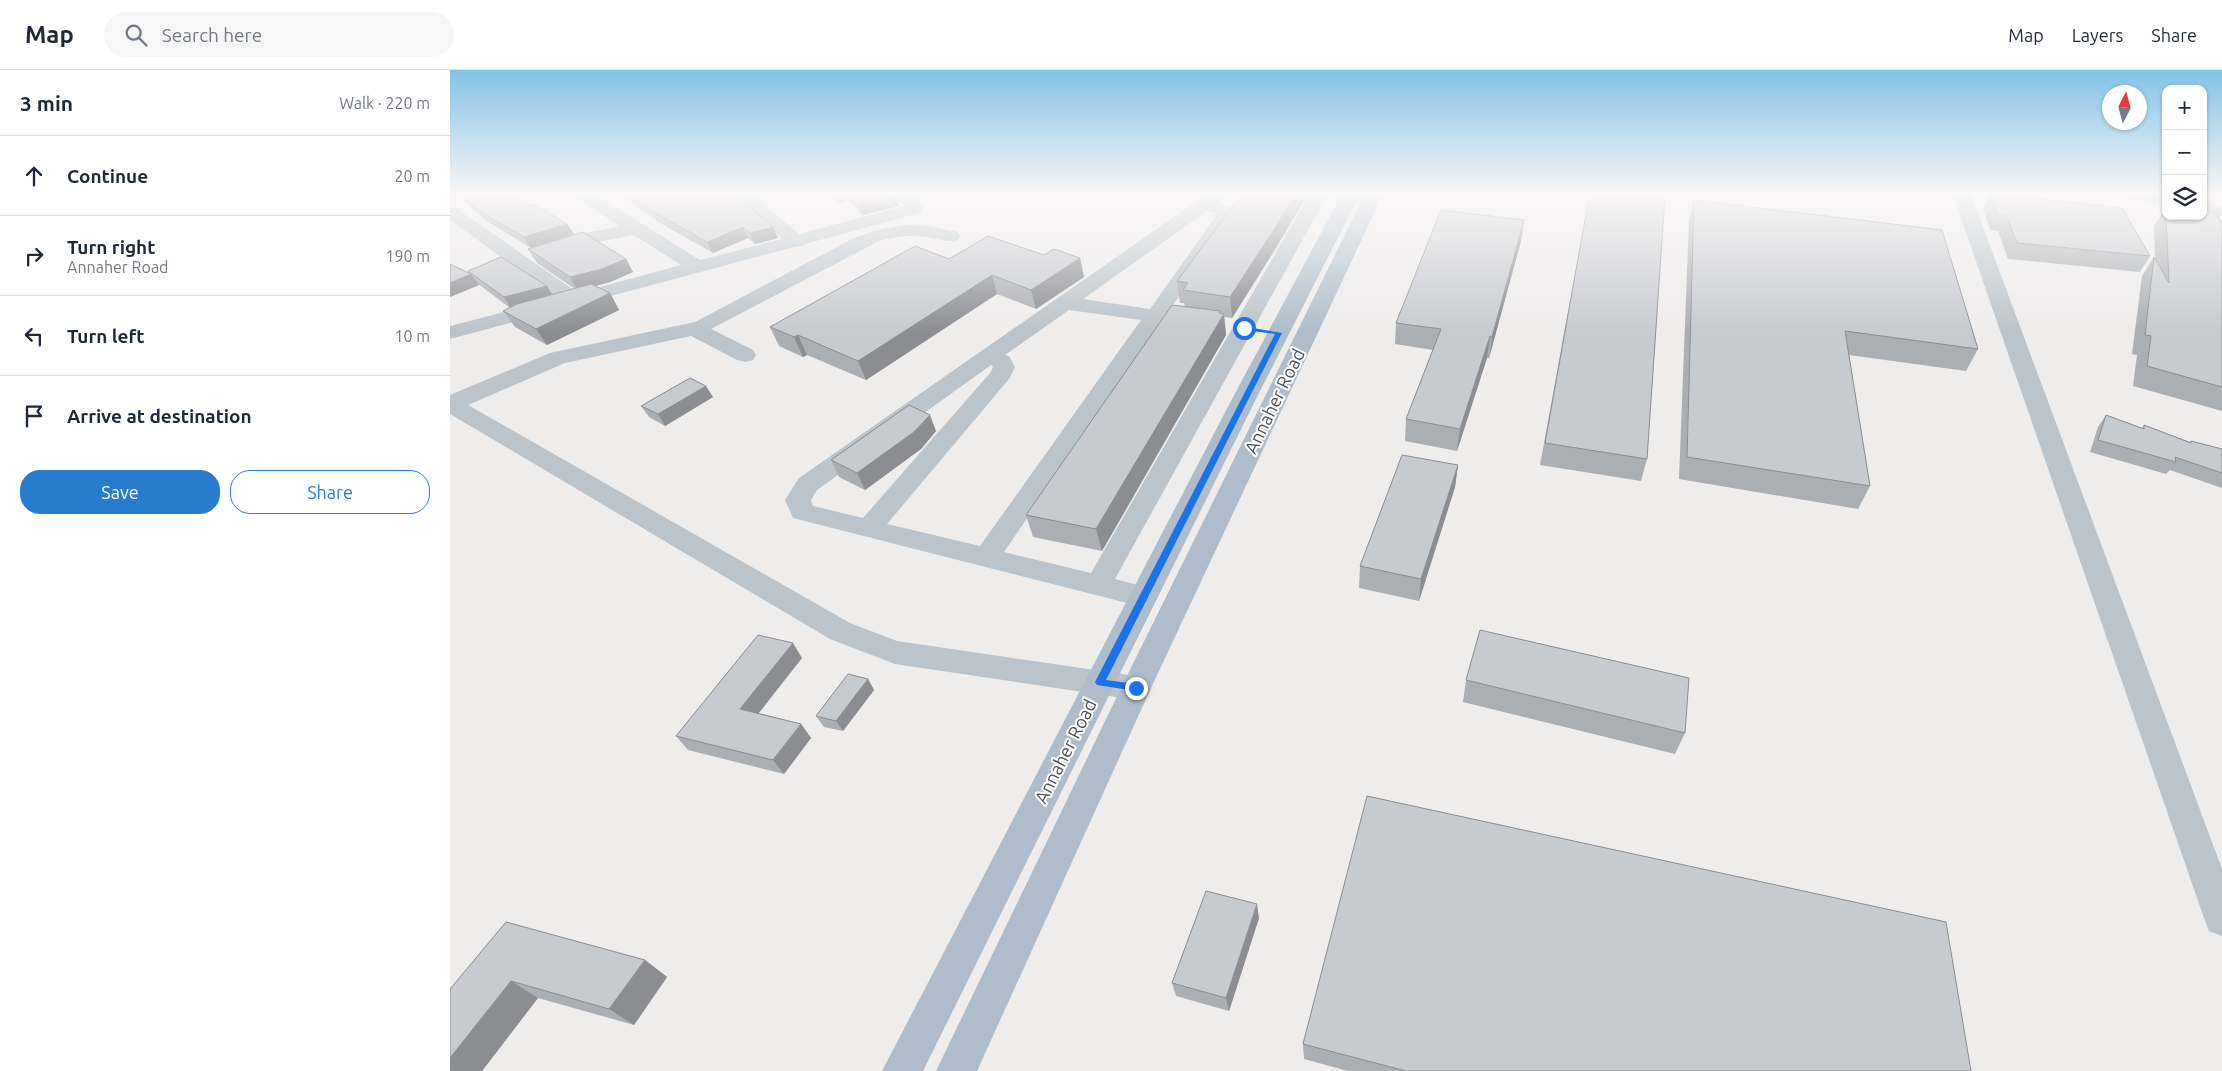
<!DOCTYPE html>
<meta charset="utf-8">
<style>
body{margin:0;font-family:Ubuntu,sans-serif;background:#f6f6f7;color:#1f2937}
.controls{position:absolute;right:15px;top:15px;display:grid;overflow:hidden;border-radius:10px;box-shadow:0 1px 4px #0004}
.controls button{width:45px;height:45px;display:grid;place-items:center;padding:0;border:0;border-bottom:1px solid #e0e1e3;background:#fff;color:#1f2937;font:25px sans-serif}
.compass{position:absolute;left:1652px;top:15px;width:45px;height:45px;border-radius:50%;background:#fff;box-shadow:0 1px 4px #0004;rotate:6deg}
.stop{position:absolute;width:15px;height:15px;margin:-11px;border:4px solid #1a73e8;border-radius:50%;background:#fff}
.stop.end{background:#1a73e8;border-color:#fff;box-shadow:0 1px 5px #0008}
.list{margin:0;padding:0;list-style:none}
h2{display:flex;justify-content:space-between;align-items:center;height:65px;margin:0;padding:0 20px;font-size:21px}
h2 small{font-size:16px;font-weight:400;color:#747a83}
.list li{display:grid;grid-template-columns:32px 1fr auto;gap:15px;align-items:center;box-sizing:border-box;height:80px;padding:0 20px;border-top:1px solid #e0e1e3}
.list b{display:block;font-size:19px;white-space:nowrap}
.list p{margin:0;font-size:16px;white-space:nowrap;color:#747a83}
.list em{font-size:16px;font-style:normal;color:#747a83}
.actions{display:flex;gap:10px;padding:15px 20px}
.actions a{flex:1;padding:11px 0;border:1px solid #277ccd;border-radius:20px;text-align:center;font-size:18px;color:#277ccd}
.actions .main{background:#277ccd;color:#fff}
.icon{flex:none;width:28px;height:28px;fill:none;stroke:currentColor;stroke-width:2;stroke-linecap:round;stroke-linejoin:round}
.map{position:relative;flex:none;width:1772px;height:1001px;overflow:hidden}
header{display:flex;align-items:center;gap:30px;box-sizing:border-box;height:70px;padding:0 25px;background:#fff;border-bottom:1px solid #e0e1e3}
header strong{font-size:24px}
nav{display:flex;gap:28px;margin-inline-start:auto;font-size:18px}
.search{width:350px;height:45px;background:#f6f6f7;display:flex;align-items:center;gap:12px;box-sizing:border-box;padding:0 18px;border-radius:28px;color:#747a83;font-size:19px}
main{display:flex}
aside{flex:1;background:#fff}
.map>svg:first-child{display:block}
.lines{fill:none;stroke-linecap:round;stroke-linejoin:round}
.minor{fill:#bbc4ca;fill-rule:evenodd}
.major{fill:#aebdc9;fill-rule:evenodd}
.wall{fill:#abaeb2}
.shaded-wall{fill:#8b8d91}
.building{fill:#c7cacf;stroke:#8b8d91}
.route{fill:#1a73e8}
.labels{text-anchor:middle;dominant-baseline:central;stroke-width:4;stroke-linejoin:round;paint-order:stroke}
.street-label{font-size:18px;fill:#465158;stroke:#fff}
</style>
<header>
<strong>Map</strong>
<div class="search"><svg class="icon" aria-label="search" viewBox="0 0 24 24"><circle cx="10" cy="10" r="6"/><path d="M15 15l6 6"/></svg>Search here</div>
<nav><a>Map</a><a>Layers</a><a>Share</a></nav>
</header>
<main>
<aside>
<h2>3 min<small>Walk · 220 m</small></h2>
<ul class="list">
<li><svg class="icon" aria-label="ahead" viewBox="0 0 24 24"><path d="M12 20V5M6 11l6-6 6 6"/></svg><div><b>Continue</b></div><em>20 m</em></li>
<li><svg class="icon" aria-label="right" viewBox="0 0 24 24"><path d="M7 20v-9h11M14 6l5 5-5 5"/></svg><div><b>Turn right</b><p>Annaher Road</p></div><em>190 m</em></li>
<li><svg class="icon" aria-label="left" viewBox="0 0 24 24"><path d="M17 20v-9H6M10 6l-5 5 5 5"/></svg><div><b>Turn left</b></div><em>10 m</em></li>
<li><svg class="icon" aria-label="arrive" viewBox="0 0 24 24"><path d="M6 21V4h12l-3 4 3 4H6"/></svg><div><b>Arrive at destination</b></div></li>
</ul>
<div class="actions"><a class="main">Save</a><a>Share</a></div>
</aside>
<div class="map">
<svg width="1772" height="1001" viewBox="0 0 1772 1001">
<rect width="100%" height="100%" fill="#efecec"/>
<g class="lines">
<g class="minor">
<polygon points="120,122 141,122 250,190 332,169 279,122 299,122 349,164 455,136 438,122 459,122 474,135 470,143 355,174 354,176 344,177 0,269 0,256 108,228 0,150 0,137 6,138 128,223 231,195 184,165 142,173 108,184 101,182 98,178 101,174 131,164 170,156 123,126"/>
<path d="M760,122H781L769,132L781,138L784,146L719,241L728,244L731,248L728,252L721,254L711,253L554,482L641,503L861,122H879L665,509L703,519L707,526L703,533L693,537L343,448L335,430L349,408ZM757,141L765,143L766,146L700,239L633,229ZM619,240L691,250L530,476L437,454L559,309L565,297L559,286L555,285ZM541,295L543,297L541,302L413,448L363,436L361,430L367,420Z"/>
<polygon points="1502,122 1520,122 1772,799 1772,866 1759,861 1754,848"/>
<polygon points="1661,122 1701,122 1716,125 1716,135 1670,127 1664,126"/>
<polygon points="1753,132 1772,136 1772,146 1753,142"/>
<path d="M456,155L478,156L508,162L510,166L508,170C497,173 487,168 476,167C460,165 445,166 429,171L261,259L303,280L306,285L303,290L295,292L287,290L241,266L115,293L18,335L400,553L447,571L686,606L697,609L701,618L697,627L686,630L445,594L380,569L0,344V325L100,283L245,252L404,168L427,160Z"/>
</g>
<g class="major">
<polygon points="893,122 911,122 806,329 473,1001 432,1001 782,329"/>
<polygon points="916,122 934,122 701,618 527,1001 486,1001 671,618"/>
</g>
</g>
<g class="wall">
<polygon points="7,122 62,122 79,136 117,154 124,164 81,178 35,150 11,128"/>
<polygon points="164,122 283,122 328,168 305,174 298,168 263,183 210,153 182,133"/>
<polygon points="376,122 442,122 449,136 412,145 399,130 388,134"/>
<polygon points="1140,122 1197,389 1191,411 1090,395"/>
<polygon points="1540,123 1700,186 1690,202 1558,189 1548,161 1540,160 1533,138"/>
<polygon points="1244,130 1528,279 1516,301 1399,285 1420,416 1408,439 1229,409 1239,150"/>
<polygon points="1716,138 1716,146 1753,146 1772,151 1772,341 1683,316 1687,285 1682,284 1692,206 1704,187 1705,189 1704,156"/>
<polygon points="1071,171 1039,288 1037,288 1007,381 955,371 956,349 983,280 945,274 946,253"/>
<polygon points="826,178 782,248 774,247 776,265 652,481 583,467 576,445 735,237 734,233 730,233 727,211"/>
<polygon points="78,179 176,189 183,202 160,212 145,216 160,223 169,240 97,275 65,257 53,241 60,238 27,213 29,215 0,227 0,194 20,204 18,201 102,225 125,219 87,193"/>
<polygon points="594,185 630,188 634,207 586,239 547,224 416,310 357,285 353,287 329,276 320,257 499,189"/>
<polygon points="263,327 215,356 199,347 191,336"/>
<polygon points="1656,345 1692,358 1694,355 1740,372 1741,371 1772,379 1772,418 1720,400 1716,404 1640,382 1648,357"/>
<polygon points="486,361 471,379 415,420 389,407 381,390"/>
<polygon points="1008,395 1005,417 969,531 909,518 910,496"/>
<polygon points="352,588 308,643 351,654 361,668 334,704 238,680 226,666"/>
<polygon points="418,609 424,620 393,661 374,657 366,646"/>
<polygon points="1016,610 1235,663 1225,684 1013,632"/>
<polygon points="809,848 779,941 726,926 722,913"/>
<polygon points="195,890 217,907 184,955 88,928 32,1001 0,1001 0,919"/>
<polygon points="853,974 1521,1001 898,1001 854,989"/>
</g>
<g class="shaded-wall">
<polygon points="387,122 395,122 399,130 388,134 383,123"/>
<polygon points="847,122 859,122 826,178 782,248 780,227"/>
<polygon points="445,125 449,136 412,145 408,135"/>
<polygon points="1074,150 1071,171 1039,288 1042,267"/>
<polygon points="117,154 124,164 81,178 74,167"/>
<polygon points="293,157 298,168 263,183 257,172"/>
<polygon points="323,157 328,168 305,174 300,163"/>
<polygon points="630,188 634,207 586,239 581,220"/>
<polygon points="176,189 183,202 160,212 128,221 120,207"/>
<polygon points="21,204 29,215 0,227 0,213"/>
<polygon points="542,205 547,224 416,310 408,291"/>
<polygon points="97,216 104,227 61,238 54,227"/>
<polygon points="160,223 169,240 97,275 86,259"/>
<polygon points="770,241 771,249 774,244 776,265 652,481 646,459"/>
<polygon points="348,265 357,285 353,287 344,267"/>
<polygon points="1040,266 1037,288 1007,381 1010,359"/>
<polygon points="256,316 263,327 215,356 208,344"/>
<polygon points="480,345 486,361 471,379 415,420 407,403"/>
<polygon points="1008,395 1005,417 969,531 971,509"/>
<polygon points="343,573 352,588 301,653 290,639"/>
<polygon points="418,609 424,620 393,661 386,651"/>
<polygon points="351,654 361,668 334,704 323,690"/>
<polygon points="807,834 809,848 779,941 776,928"/>
<polygon points="195,890 217,907 184,955 159,939"/>
<polygon points="61,911 88,928 32,1001 0,1001 0,988"/>
</g>
<g class="building">
<polygon points="9,122 62,122 79,136 84,134 117,154 74,167 28,140"/>
<polygon points="176,122 283,122 323,157 300,163 293,157 257,172 204,142"/>
<polygon points="397,122 442,122 445,125 408,135"/>
<polygon points="793,122 847,122 825,158 780,227 733,220 738,213 727,211"/>
<polygon points="1140,122 1181,122 1215,126 1197,389 1095,373"/>
<polygon points="1540,123 1672,138 1700,186 1567,173 1556,145 1548,144"/>
<polygon points="1244,130 1492,160 1528,279 1395,261 1420,416 1237,387"/>
<polygon points="991,140 1074,150 1042,267 1040,266 1010,359 956,349 991,259 946,253"/>
<polygon points="1753,140 1768,143 1769,151 1772,151 1772,317 1697,296 1701,266 1695,265 1704,187 1719,213 1716,146 1753,146"/>
<polygon points="133,162 176,189 152,199 120,207 78,179"/>
<polygon points="538,166 594,185 604,179 630,188 581,220 542,205 408,291 348,265 344,267 320,257 465,176 499,189"/>
<polygon points="51,187 97,216 54,227 18,201"/>
<polygon points="0,194 21,204 0,213"/>
<polygon points="141,214 160,223 86,259 53,241 67,234"/>
<polygon points="722,235 770,241 769,243 774,244 646,459 576,445"/>
<polygon points="240,308 256,316 208,344 191,336"/>
<polygon points="459,335 480,345 464,362 407,403 381,390"/>
<polygon points="1656,345 1694,359 1694,355 1741,373 1741,371 1772,379 1772,403 1725,387 1726,392 1648,370"/>
<polygon points="952,385 1008,395 971,509 910,496"/>
<polygon points="1030,560 1239,608 1235,663 1016,610"/>
<polygon points="308,565 343,573 290,639 351,654 323,690 226,666"/>
<polygon points="398,604 418,609 386,651 366,646"/>
<polygon points="917,726 1496,852 1521,1001 956,1001 853,974"/>
<polygon points="756,821 807,834 776,928 722,913"/>
<polygon points="56,852 195,890 159,939 61,911 0,988 0,919"/>
</g>
<linearGradient id="sky" x2="0" y2="1"><stop stop-color="#83c2e6"/><stop offset="0.47" stop-color="#f8f6f6"/><stop offset="1" stop-color="#f8f6f6" stop-opacity="0"/></linearGradient>
<rect width="1772" height="262" fill="url(#sky)"/>
<polygon class="route" points="791,256 832,263 656,610 686,614 691,618 686,621 647,615 645,612 825,264 794,260"/>
<g class="labels">
<g class="street-label">
<text transform="translate(824 331) rotate(-64)">Annaher Road</text>
<text transform="translate(615 681) rotate(-63)">Annaher Road</text>
</g>
</g>
</svg>
<div class="controls">
<button>+</button>
<button>−</button>
<button><svg class="icon" aria-label="layers" viewBox="0 0 24 24"><path d="M12 4l9 5-9 5-9-5zM3 14l9 5 9-5"/></svg></button>
</div>
<svg class="compass" viewBox="-18 -18 36 36"><path d="M0-13l5 13h-10z" fill="#e53935"/><path d="M0 13l5-13h-10z" fill="#747a83"/></svg>
<div class="stop" style="left:794px;top:258px"></div>
<div class="stop end" style="left:686px;top:618px"></div>
</div>
</main>
